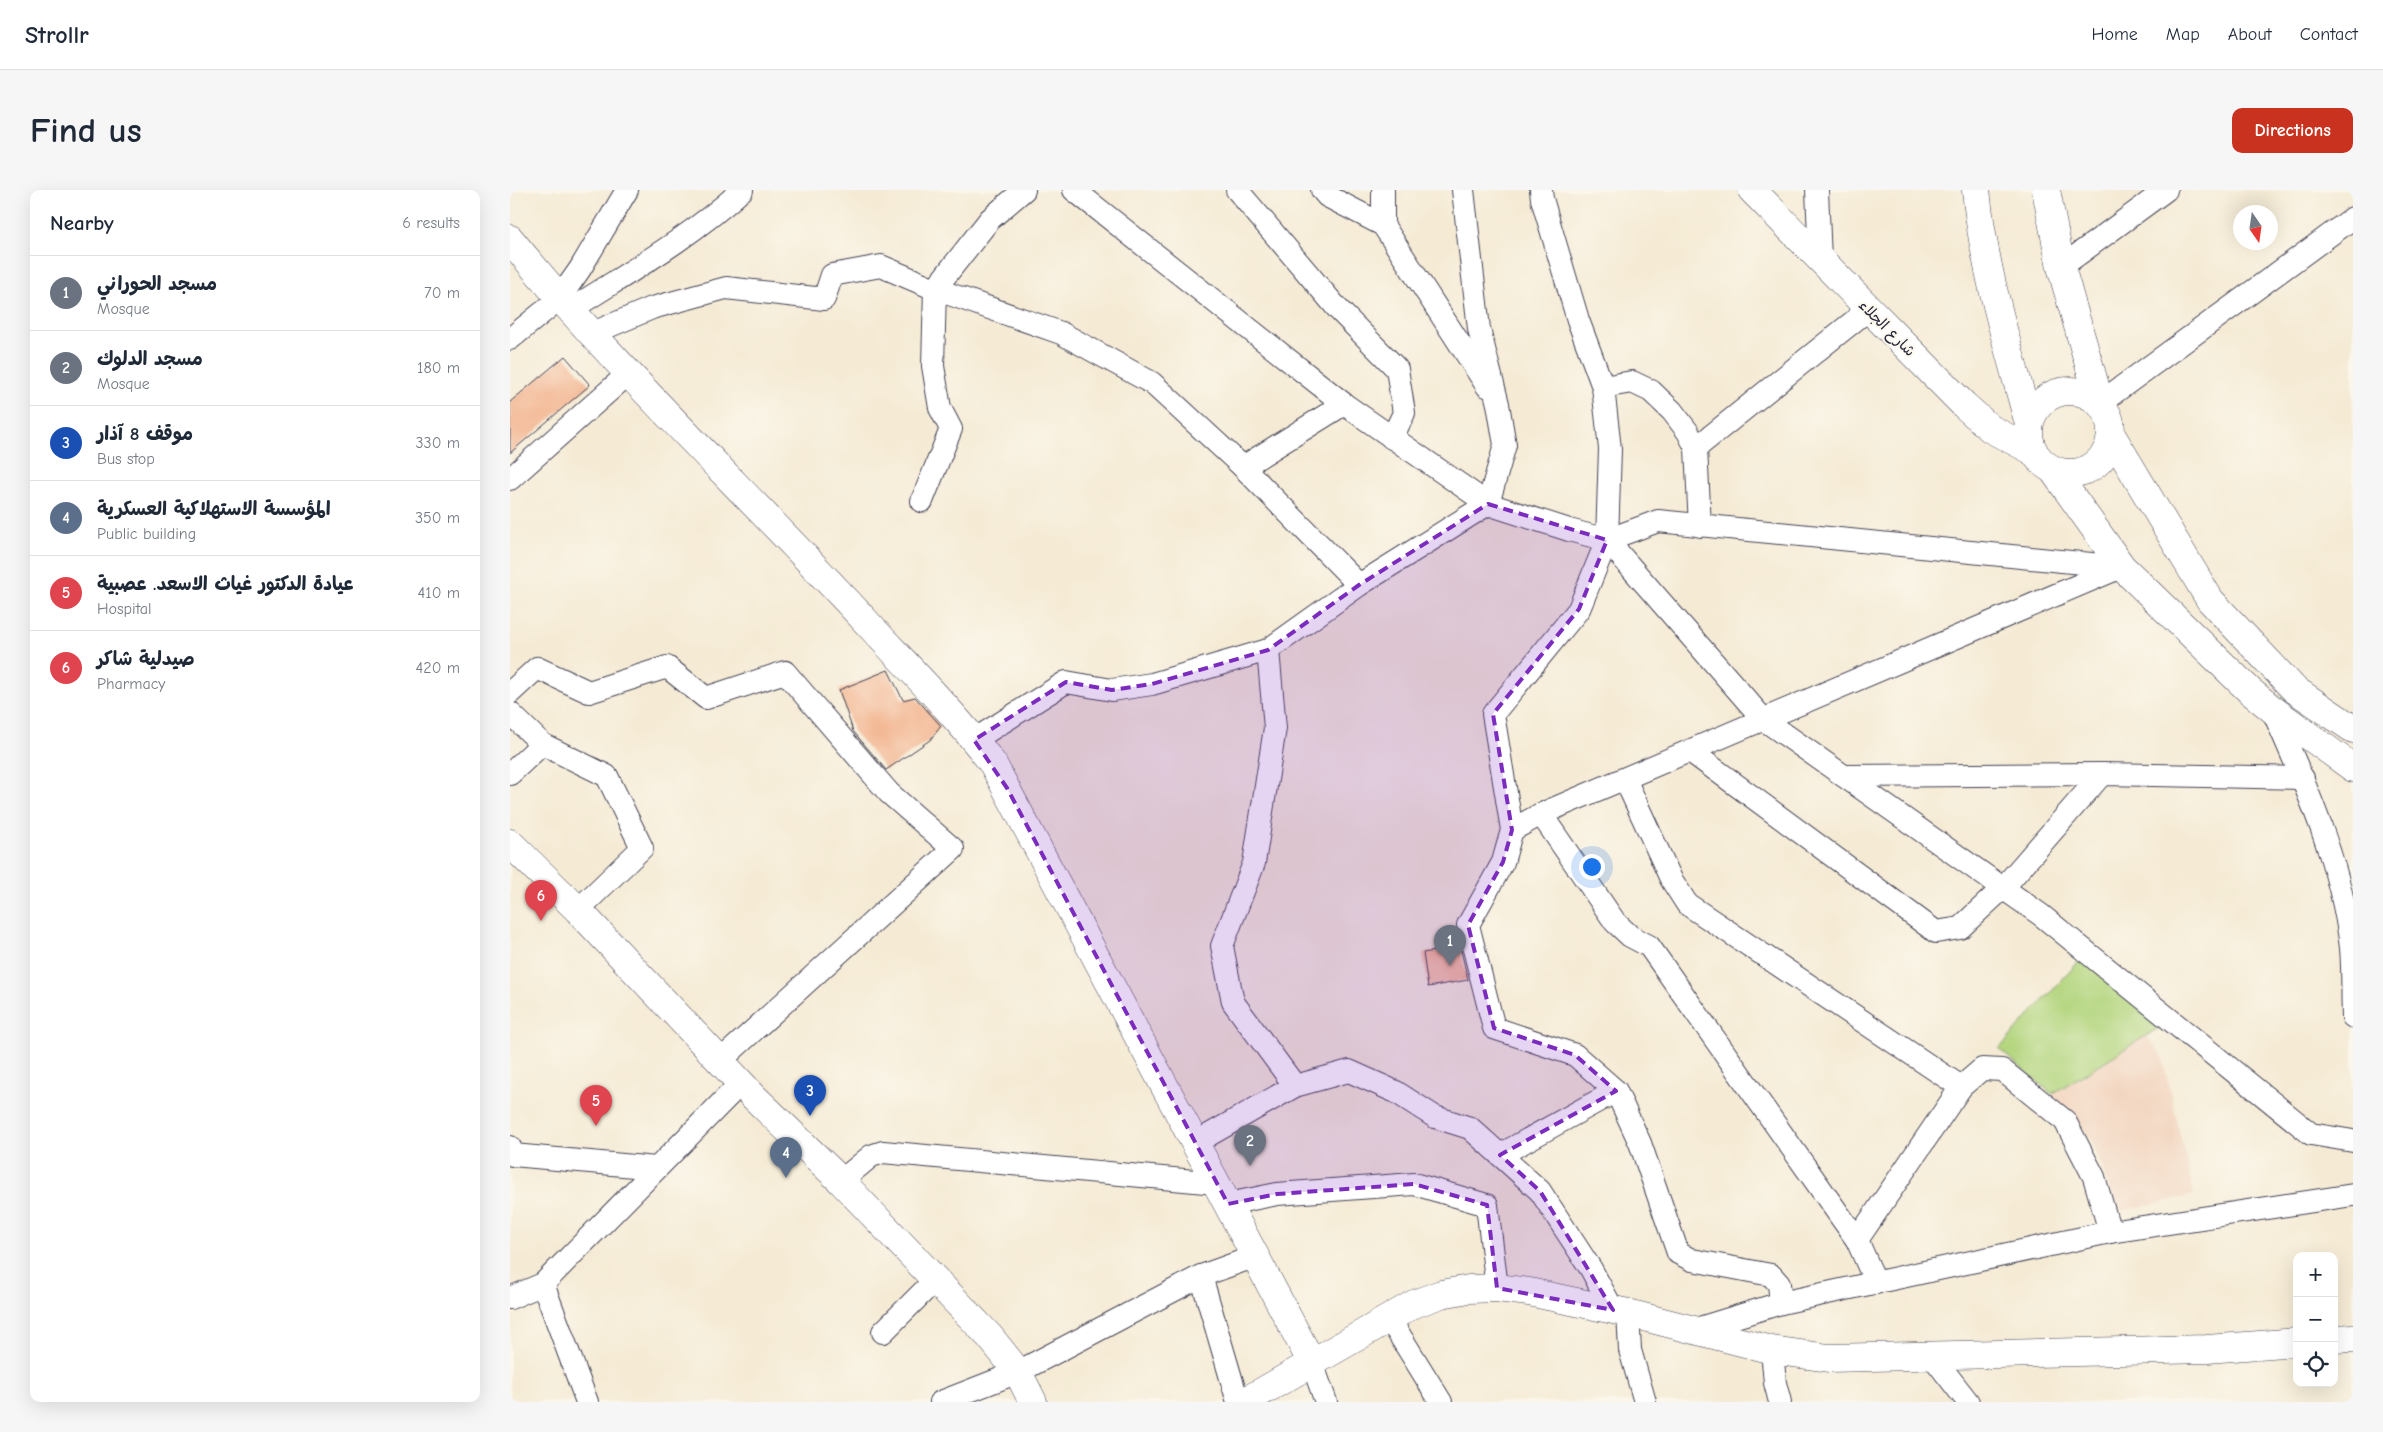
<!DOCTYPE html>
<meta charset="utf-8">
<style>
body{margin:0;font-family:"Comic Neue","Playpen Sans Arabic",sans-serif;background:#f6f6f7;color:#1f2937}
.controls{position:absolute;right:15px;bottom:15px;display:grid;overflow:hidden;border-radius:10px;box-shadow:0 5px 20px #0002}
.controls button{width:45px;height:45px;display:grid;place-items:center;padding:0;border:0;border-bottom:1px solid #e0e1e3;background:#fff;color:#1f2937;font:25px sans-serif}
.compass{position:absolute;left:1723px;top:15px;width:45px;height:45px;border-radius:50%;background:#fff;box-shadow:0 5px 20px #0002;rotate:167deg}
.you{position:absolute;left:1081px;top:676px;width:18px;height:18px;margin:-12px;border:4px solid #fff;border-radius:50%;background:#1a73e8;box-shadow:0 0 0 8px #1a73e833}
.badge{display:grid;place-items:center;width:32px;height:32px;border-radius:50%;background:#c8321e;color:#fff;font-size:16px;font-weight:700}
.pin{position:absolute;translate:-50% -41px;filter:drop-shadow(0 1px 2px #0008)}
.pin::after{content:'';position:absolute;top:26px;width:18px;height:15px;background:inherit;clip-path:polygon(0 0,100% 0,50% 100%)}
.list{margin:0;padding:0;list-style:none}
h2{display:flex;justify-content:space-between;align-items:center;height:65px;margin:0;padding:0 20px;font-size:21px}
h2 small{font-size:16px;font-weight:400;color:#747a83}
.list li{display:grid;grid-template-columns:32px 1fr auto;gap:15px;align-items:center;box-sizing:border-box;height:75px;padding:0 20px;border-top:1px solid #e0e1e3}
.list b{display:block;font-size:19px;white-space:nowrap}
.list p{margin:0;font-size:16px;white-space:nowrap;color:#747a83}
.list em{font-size:16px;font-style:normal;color:#747a83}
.icon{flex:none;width:28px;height:28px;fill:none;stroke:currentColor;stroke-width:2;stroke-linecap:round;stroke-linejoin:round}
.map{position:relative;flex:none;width:1843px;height:1212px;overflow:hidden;border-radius:10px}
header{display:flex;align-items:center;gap:30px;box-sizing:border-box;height:70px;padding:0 25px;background:#fff;border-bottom:1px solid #e0e1e3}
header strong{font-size:24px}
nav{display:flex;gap:28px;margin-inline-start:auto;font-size:18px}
.intro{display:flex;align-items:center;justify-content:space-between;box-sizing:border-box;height:120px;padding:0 30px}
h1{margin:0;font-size:35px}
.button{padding:12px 22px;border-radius:10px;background:#c8321e;color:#fff;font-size:18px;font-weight:700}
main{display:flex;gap:30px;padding:0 30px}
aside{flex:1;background:#fff;border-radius:10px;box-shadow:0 5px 20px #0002}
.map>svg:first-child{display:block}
.built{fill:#f2d4be}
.green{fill:#b4d67f;stroke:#6b7c5d}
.building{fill:#f2ae86}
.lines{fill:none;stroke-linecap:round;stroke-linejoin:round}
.minor-casing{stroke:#424052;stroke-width:24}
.major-casing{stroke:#424052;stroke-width:29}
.minor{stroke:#fff;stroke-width:22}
.major{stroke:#fff;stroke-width:28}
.marked{fill:#7b2cbf;fill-opacity:0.2;stroke:#7b2cbf;stroke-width:4;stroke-dasharray:10 6;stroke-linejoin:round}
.labels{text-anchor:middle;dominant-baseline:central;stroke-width:4;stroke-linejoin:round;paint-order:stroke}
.street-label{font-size:15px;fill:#22223b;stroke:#fbf7ec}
</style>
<header>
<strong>Strollr</strong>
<nav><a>Home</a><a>Map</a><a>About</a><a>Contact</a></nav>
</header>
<div class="intro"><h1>Find us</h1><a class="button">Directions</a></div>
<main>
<aside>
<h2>Nearby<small>6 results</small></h2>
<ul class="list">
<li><span class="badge" style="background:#6b7280">1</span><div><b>مسجد الحوراني</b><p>Mosque</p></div><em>70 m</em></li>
<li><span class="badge" style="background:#6b7280">2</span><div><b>مسجد الدلوك</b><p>Mosque</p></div><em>180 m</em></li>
<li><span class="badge" style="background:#1a4fb4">3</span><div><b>موقف 8 آذار</b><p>Bus stop</p></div><em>330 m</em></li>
<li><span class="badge" style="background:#5c6f8a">4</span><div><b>المؤسسة الاستهلاكية العسكرية</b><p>Public building</p></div><em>350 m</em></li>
<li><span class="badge" style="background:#e0444e">5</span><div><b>عيادة الدكتور غياث الاسعد. عصبية</b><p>Hospital</p></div><em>410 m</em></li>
<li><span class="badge" style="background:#e0444e">6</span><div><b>صيدلية شاكر</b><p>Pharmacy</p></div><em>420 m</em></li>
</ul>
</aside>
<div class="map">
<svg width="1843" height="1212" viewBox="0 0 1843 1212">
<rect width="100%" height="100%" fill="#fbf7ec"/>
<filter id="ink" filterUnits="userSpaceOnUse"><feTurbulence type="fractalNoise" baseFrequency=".02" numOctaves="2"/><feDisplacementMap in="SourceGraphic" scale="10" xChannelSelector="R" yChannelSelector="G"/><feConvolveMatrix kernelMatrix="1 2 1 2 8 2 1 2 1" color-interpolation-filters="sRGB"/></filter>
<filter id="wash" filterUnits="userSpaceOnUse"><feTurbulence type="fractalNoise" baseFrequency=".0096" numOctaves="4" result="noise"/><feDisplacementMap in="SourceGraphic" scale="20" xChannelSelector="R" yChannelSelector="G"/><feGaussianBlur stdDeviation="1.12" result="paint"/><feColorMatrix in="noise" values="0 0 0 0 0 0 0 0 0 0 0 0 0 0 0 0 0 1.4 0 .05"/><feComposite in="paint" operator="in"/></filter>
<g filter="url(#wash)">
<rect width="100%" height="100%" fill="#f5ebd5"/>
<polygon class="built" points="1636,846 1652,865 1684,1005 1608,1022 1583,953 1542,904"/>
<polygon class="green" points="1572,768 1652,836 1542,904 1489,859"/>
<g id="blocks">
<g class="building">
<polygon points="55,166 80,195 0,263 0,212"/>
<polygon points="378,480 393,510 405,507 431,536 420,550 376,580 343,541 329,500"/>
<polygon points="950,757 958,790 918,797 913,763"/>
</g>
</g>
</g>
<g filter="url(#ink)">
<use href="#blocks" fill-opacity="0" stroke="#424052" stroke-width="1"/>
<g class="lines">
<defs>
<g id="minor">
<polyline points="564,0 834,214 978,314 1059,340 1097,350 1148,331 1612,377"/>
<polyline points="727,0 827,118 887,179 894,223 882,248"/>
<polyline points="812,0 817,6 873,35 977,196"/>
<polyline points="1031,0 1032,9 1068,130 1093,197 1100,259 1097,350 1253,529 1531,725 1801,944 1843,951"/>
<polyline points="1307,0 1310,70"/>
<polyline points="873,35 873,0"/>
<polyline points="1551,77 1656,0"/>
<path d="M60,120C119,82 181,47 232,0"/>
<polyline points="83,143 142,118 216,98 314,109 322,85 371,76 425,99 551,143 642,193 733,277 849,395"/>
<polyline points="0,149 49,109 70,79 117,0"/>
<polyline points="1093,197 1122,192 1141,201 1162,221 1178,242 1186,258 1190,336"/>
<polyline points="1590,213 1843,28"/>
<polyline points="1186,258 1359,119"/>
<polyline points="733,277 834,214"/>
<polyline points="0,289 119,183"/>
<polyline points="412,311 441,239 430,218 423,176 425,99 480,29 514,0"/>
<polyline points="1097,350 1069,419 983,524 1002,640 993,672 958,735 984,838 1065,865 1106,901"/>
<polyline points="758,460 765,538 744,673 712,756 723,812 785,896"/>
<polyline points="0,503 27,478 79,502 157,477 196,508 275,482 379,603 443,659 210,871"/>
<path d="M1762,519C1795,593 1832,676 1841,758C1843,780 1842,804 1843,827"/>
<polyline points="0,523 32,554 97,586 132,658 68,720"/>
<polyline points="464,550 556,492 602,500 642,494 758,460 849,395 978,314 995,255 988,214 969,139 953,0"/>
<polyline points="1180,561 1426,742 1450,738 1493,698 1592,584"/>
<polyline points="0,584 32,554"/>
<polyline points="1334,586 1592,584 1793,588"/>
<polyline points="1115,589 1161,689 1177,714 1451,897 1347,1050"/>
<polyline points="1031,624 1105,732 1120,746 1139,756 1347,1050 1366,1093"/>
<polyline points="1002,640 1031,624 1609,378"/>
<polyline points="1451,897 1472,879 1492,880 1555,931 1584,987 1600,1042"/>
<polyline points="685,953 785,896 839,881 886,902 925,927 960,938 1030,1001 1081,1079 1103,1120"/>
<polyline points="0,957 3,965 146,978"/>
<polyline points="990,965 1106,901 1130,953 1168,1063 1182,1070 1261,1085 1269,1094 1271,1113"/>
<polyline points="331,991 361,966 373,962 706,993"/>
<polyline points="718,1014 767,1004 904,994 977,1015 987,1098"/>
<polyline points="691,1086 728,1212"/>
<polyline points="33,1094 77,1212"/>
<polyline points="0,1108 33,1094 231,893"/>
<polyline points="1118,1123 1120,1160 1135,1212"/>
<polyline points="879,1128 931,1212"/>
<polyline points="1183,1140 1271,1113 1600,1042 1843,1005"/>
<polyline points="373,1142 425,1090"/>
<polyline points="1262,1160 1265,1193 1270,1212"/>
<polyline points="1423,1167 1458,1212"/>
<polyline points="802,1173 816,1212"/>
<polyline points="431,1212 508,1182 691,1086 746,1066"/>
</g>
<g id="major">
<polyline points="1242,0 1454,215 1481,239 1523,261"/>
<path d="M1466,0C1474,80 1498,157 1519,234"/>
<polyline points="1536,0 1551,77 1590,213"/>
<path d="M0,49C111,185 241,306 360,436C402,481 446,525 483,574L802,1173"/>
<circle cx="1560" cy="242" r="41"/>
<polyline points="1602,246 1700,410 1784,499 1843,539"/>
<polyline points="1543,280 1612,377 1740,501 1762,519 1843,578"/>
<polyline points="0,653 68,720 244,907 331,991 480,1147 508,1182 523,1212"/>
<polyline points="1824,1149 1843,1148"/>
<polyline points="734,1212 904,1114 931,1104 959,1099 987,1098 1019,1102 1118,1123 1262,1160 1319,1168 1697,1159 1787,1152"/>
</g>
</defs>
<use href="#minor" class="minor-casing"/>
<use href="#major" class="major-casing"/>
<use href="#minor" class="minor"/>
<use href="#major" class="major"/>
</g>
</g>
<path class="marked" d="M978,314L1097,350L1069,419L983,524L1002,640L993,672L958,735L984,838L1065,865L1106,901L990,965L1030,1001L1103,1120L987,1098L977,1015L904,994L767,1004L718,1014L497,598L464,550L556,492L602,500L642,494L758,460L849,395Z"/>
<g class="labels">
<g class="street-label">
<text transform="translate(1377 138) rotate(45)">شارع الجلاء</text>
</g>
</g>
</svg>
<div class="controls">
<button>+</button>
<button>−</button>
<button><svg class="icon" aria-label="locate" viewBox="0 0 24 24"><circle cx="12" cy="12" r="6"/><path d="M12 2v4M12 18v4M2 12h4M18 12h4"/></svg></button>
</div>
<svg class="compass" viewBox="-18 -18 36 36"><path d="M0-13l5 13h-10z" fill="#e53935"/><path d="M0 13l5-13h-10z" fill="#747a83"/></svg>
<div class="you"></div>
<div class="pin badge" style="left:940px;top:776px;background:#6b7280">1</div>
<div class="pin badge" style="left:740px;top:976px;background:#6b7280">2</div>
<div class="pin badge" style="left:300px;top:926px;background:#1a4fb4">3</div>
<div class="pin badge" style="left:276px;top:988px;background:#5c6f8a">4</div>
<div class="pin badge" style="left:86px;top:936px;background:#e0444e">5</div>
<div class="pin badge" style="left:31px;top:731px;background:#e0444e">6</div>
</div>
</main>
